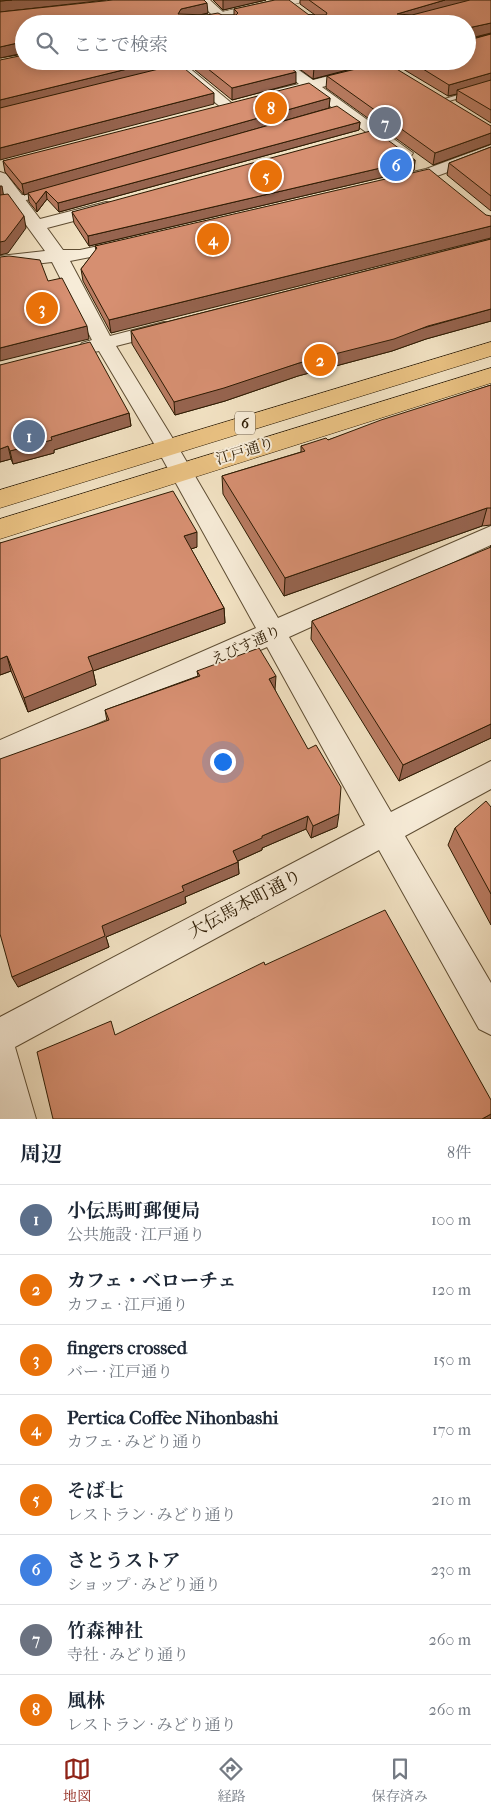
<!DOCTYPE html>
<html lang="ja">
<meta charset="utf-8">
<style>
body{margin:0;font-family:"IM FELL French Canon","Noto Serif JP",serif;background:#f6f6f7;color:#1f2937}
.you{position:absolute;left:222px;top:761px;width:18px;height:18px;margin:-12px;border:4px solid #fff;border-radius:50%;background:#1a73e8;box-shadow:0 0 0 8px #1a73e833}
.badge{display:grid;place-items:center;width:32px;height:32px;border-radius:50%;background:#8f2418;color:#fff;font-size:16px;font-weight:700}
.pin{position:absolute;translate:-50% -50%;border:2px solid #fff;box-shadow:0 1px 5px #0006}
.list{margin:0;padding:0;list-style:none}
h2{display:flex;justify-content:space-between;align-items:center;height:65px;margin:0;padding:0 20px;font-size:21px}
h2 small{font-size:16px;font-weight:400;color:#747a83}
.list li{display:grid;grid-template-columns:32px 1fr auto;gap:15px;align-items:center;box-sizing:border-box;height:70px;padding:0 20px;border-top:1px solid #e0e1e3}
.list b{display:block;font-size:19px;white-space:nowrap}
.list p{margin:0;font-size:16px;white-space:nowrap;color:#747a83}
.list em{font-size:16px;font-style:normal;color:#747a83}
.icon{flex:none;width:28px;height:28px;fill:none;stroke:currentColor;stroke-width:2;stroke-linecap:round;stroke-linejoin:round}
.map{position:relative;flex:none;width:491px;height:1119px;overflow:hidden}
.search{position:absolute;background:#fff;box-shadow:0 2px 12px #0003;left:15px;right:15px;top:15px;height:55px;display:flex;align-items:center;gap:12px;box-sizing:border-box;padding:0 18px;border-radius:28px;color:#747a83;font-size:19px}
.sheet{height:625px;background:#fff}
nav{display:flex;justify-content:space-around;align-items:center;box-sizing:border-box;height:70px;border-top:1px solid #e0e1e3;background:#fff;font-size:14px;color:#747a83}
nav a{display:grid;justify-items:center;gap:2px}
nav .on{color:#8f2418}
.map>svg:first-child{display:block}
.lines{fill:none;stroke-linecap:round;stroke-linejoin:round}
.service-casing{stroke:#5e4d33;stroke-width:2}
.minor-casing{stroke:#5e4d33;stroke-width:2}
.tertiary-casing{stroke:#5e4d33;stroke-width:1}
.trunk-casing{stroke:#2d1b03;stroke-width:1}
.service{fill:#f7ecd8;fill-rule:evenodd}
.minor{fill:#f7ecd8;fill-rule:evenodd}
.tertiary{fill:#f7ecd8;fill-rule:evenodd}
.trunk{fill:#e9c182;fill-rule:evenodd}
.wall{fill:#b87b61;stroke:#2d1b03}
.shaded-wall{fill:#96644f;stroke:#2d1b03}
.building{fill:#d68f71;stroke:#2d1b03}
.labels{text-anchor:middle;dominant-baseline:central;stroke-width:4;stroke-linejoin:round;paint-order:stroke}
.shield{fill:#f7ecd8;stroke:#6a5a43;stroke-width:1}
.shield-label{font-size:14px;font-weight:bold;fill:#2d1b03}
.street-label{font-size:15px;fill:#2d1b03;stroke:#f7ecd8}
.near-street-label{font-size:18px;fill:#2d1b03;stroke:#f7ecd8}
</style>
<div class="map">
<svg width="491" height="1119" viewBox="0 0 491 1119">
<rect width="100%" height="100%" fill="#f2e2c3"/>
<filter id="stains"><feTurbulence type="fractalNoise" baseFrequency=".004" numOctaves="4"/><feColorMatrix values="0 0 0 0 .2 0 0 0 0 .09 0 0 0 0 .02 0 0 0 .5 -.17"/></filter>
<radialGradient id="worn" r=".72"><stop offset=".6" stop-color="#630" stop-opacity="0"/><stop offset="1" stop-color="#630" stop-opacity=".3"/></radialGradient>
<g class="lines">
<defs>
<g id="service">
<polygon points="491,85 491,89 442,103 438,101"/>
<polygon points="45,190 48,191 48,195 0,206 0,200"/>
</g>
<g id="minor">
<polygon points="196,0 210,0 236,24 222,24"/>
<polygon points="165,61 181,61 235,106 228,110 223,109"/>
<polygon points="270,61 286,61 313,80 389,61 414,61 412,64 322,87 413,153 411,156 399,156 308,90 279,97 274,96 272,93 274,90 299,84"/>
<polygon points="491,145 491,156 437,176 401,185 395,184 393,180 395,176 426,169"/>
<polygon points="0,172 6,174 40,219 106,202 112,203 115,207 112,211 47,228 63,250 80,250 126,240 132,241 135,245 132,249 126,250 70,261 110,336 164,322 171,324 174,328 171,332 116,346 178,447 278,618 491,526 491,545 289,637 391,812 491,761 491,789 405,836 491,983 491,1035 479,1029 379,850 15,1047 36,1119 0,1119 0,1017 365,825 267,647 0,767 0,740 256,628 156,447 99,351 89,353 82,351 79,347 82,343 92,340 52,262 0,268 0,256 45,251 0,189"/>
</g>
<polygon id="tertiary" points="275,0 301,0 299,3 207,24 180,24 182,21"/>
<g id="trunk">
<polygon points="491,342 491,356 0,508 0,490"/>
<polygon points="491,368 491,383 0,539 0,519"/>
</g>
</defs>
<use href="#service" class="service-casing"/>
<use href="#minor" class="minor-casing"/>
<use href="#tertiary" class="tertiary-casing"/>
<use href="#trunk" class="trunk-casing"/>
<use href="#service" class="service"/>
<use href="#minor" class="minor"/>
<use href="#tertiary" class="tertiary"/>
<use href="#trunk" class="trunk"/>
</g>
<g class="wall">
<polygon points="213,0 266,0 223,10"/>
<polygon points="300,0 491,0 491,34 468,39 469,40 491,34 491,123 456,101 457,94 448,96 403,69 403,61 467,61 467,24 24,24 24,54 0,58 0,12 208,13 201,15 234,15 234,9 315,15 300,4"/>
<polygon points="184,61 282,61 296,83 232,100"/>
<polygon points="289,61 371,61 370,64 313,79"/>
<polygon points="327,76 491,126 491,144 433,165 326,88"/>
<polygon points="330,98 329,108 360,122 359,130 59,212 47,199 37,212 29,202 28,193 24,195 5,172 3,161"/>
<polygon points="491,147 491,211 447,175 449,163"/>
<polygon points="415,160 414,170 89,246 74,223 72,212"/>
<polygon points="486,215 111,333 83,281 81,269 96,250 95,246"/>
<polygon points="491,239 491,321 426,339 392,351 298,376 225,401 175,415 132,344 131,331"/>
<polygon points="0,365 129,413 131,426 54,450 54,453 13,464 11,459 0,462"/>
<polygon points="491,385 491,525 482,526 284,596 223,494 222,476 301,452 301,446 328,440"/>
<polygon points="0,543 197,547 191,549 224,608 225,623 93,671 96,685 28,712 11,671 0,675"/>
<polygon points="491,545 491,738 399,781 311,639 312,621 490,548"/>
<polygon points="197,671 275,690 337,827 311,838 306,829 262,848 262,850 238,861 239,874 185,897 186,903 106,937 109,947 18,987 107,721 105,710 198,676"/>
<polygon points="491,807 491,925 448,845 455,828"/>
</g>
<g class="shaded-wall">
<polygon points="12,0 106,0 0,12 0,1"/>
<polygon points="223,0 266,0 223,10"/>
<polygon points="445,0 480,0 398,24 397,14"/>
<polygon points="207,3 208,13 182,19 178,14 181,9"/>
<polygon points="491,23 491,33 467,39 468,28"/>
<polygon points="22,42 24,53 0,58 0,47"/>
<polygon points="160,61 172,61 172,70 0,112 0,100"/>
<polygon points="339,61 371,61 370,64 313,79 314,68"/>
<polygon points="296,72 296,83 232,100 232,88"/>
<polygon points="491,73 491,84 457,90 457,94 448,96 449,85"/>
<polygon points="214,93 214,104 0,160 0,148"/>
<polygon points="330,98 329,108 24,195 22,184"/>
<polygon points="360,122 359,130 59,212 58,203"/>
<polygon points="491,133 491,144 433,165 435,153"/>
<polygon points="415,160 414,170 89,246 88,236"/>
<polygon points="0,186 2,186 4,198 0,198"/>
<polygon points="46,191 47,199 37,212 36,204"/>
<polygon points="24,216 26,228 8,253 0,255 0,242"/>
<polygon points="491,226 491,238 111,333 109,320"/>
<polygon points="491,309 491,321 426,339 392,351 298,376 225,401 175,415 174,402 299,363"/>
<polygon points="87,326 89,339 0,361 0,348"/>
<polygon points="129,413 131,426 54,450 54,453 13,464 10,451 51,437"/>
<polygon points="8,446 11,459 0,462 0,449"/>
<polygon points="487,508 482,526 284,596 285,578"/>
<polygon points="197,532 197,547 185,551 184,536"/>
<polygon points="224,608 225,623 93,671 96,685 28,712 24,698 88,657"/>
<polygon points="7,656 11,671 0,675 0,659"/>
<polygon points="276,676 275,690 269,679"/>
<polygon points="491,724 491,738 399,781 403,765"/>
<polygon points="339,814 337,827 311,838 313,826"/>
<polygon points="308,816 306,829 262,848 262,850 233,863 233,851 262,836"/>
<polygon points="238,862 239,874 185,897 186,903 106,937 109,947 18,987 12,977 102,926 182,886"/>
<polygon points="491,1114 491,1118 490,1119 482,1119"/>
</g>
<g class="building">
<polygon points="0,0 12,0 0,1"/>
<polygon points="113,0 204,0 207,3 181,9 178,14 207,15 218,13 222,15 236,15 238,13 234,9 275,0 289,0 309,15 326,15 327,13 309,0 445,0 397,14 412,15 470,0 491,0 491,23 468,28 467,36 467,24 24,24 24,47 22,42 0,47 0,12"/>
<polygon points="491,34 491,73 449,85 410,61 467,61 467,38 469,40"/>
<polygon points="24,55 24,61 160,61 0,100 0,60"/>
<polygon points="198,61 282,61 296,72 232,88"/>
<polygon points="305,61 339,61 314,68"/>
<polygon points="385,62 491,126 491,133 435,153 327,76"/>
<polygon points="179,64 214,93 0,148 0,108"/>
<polygon points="491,80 491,110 457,90"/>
<polygon points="309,83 330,98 22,184 3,161"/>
<polygon points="337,106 360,122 58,203 46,191 36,204 28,193"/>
<polygon points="374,130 415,160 88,236 72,212"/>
<polygon points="491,147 491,196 449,163"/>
<polygon points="429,169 486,215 491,216 491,226 109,320 81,269 97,248 95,246"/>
<polygon points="8,194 24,216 5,241 0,242 0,195"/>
<polygon points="491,239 491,309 428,326 394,339 299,363 224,388 174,402 131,331"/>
<polygon points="9,256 40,260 48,281 62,278 87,326 0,348 0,257"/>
<polygon points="90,342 129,413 51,437 52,440 10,451 8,446 0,449 0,365"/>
<polygon points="491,385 491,508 487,508 285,578 222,476 305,451 301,446 326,438 328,440 381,420"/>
<polygon points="173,491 197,532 184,536 224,608 88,657 93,670 24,698 7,656 0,659 0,543"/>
<polygon points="491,547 491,724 403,765 312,621"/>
<polygon points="259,648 276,676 269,679 308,749 316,745 341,787 339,814 313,826 308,816 262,836 262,838 233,851 238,862 182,886 184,891 102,926 105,936 12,977 0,934 0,759 109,720 105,710 200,676 197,671"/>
<polygon points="486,801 491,807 491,894 455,828"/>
<polygon points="385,910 491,1100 491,1114 482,1119 53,1119 37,1052 111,1021 115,1035 264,962 265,965"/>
</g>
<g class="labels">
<rect class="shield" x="235" y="411.5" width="20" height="23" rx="4"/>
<g class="shield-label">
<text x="245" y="423">6</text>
</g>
<g class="street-label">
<text transform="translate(245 451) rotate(-17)">江戸通り</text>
<text transform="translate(246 645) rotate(-24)">えびす通り</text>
</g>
<g class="near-street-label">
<text transform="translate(245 904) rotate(-28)">大伝馬本町通り</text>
</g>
</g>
<rect width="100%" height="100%" filter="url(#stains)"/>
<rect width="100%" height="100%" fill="url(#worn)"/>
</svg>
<div class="you"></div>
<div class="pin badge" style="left:29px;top:436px;background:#5c6f8a">1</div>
<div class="pin badge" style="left:320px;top:360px;background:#e8710a">2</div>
<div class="pin badge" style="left:42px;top:308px;background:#e8710a">3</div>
<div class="pin badge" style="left:213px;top:239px;background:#e8710a">4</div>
<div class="pin badge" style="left:266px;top:176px;background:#e8710a">5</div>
<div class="pin badge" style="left:396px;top:165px;background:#3f7fe0">6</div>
<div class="pin badge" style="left:385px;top:123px;background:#6b7280">7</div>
<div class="pin badge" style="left:271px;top:108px;background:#e8710a">8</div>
<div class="search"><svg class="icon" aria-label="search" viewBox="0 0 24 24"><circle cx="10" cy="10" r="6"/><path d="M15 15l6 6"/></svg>ここで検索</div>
</div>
<section class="sheet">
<h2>周辺<small>8件</small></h2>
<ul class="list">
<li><span class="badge" style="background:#5c6f8a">1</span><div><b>小伝馬町郵便局</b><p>公共施設 · 江戸通り</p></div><em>100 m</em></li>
<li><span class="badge" style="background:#e8710a">2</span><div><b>カフェ・ベローチェ</b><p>カフェ · 江戸通り</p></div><em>120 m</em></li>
<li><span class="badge" style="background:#e8710a">3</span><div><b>fingers crossed</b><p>バー · 江戸通り</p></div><em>150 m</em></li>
<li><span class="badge" style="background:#e8710a">4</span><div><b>Pertica Coffee Nihonbashi</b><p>カフェ · みどり通り</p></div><em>170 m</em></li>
<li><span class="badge" style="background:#e8710a">5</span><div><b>そば七</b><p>レストラン · みどり通り</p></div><em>210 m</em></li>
<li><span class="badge" style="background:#3f7fe0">6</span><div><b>さとうストア</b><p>ショップ · みどり通り</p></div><em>230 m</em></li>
<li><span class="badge" style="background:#6b7280">7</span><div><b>竹森神社</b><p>寺社 · みどり通り</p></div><em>260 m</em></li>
<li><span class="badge" style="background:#e8710a">8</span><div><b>風林</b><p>レストラン · みどり通り</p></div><em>260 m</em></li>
</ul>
</section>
<nav>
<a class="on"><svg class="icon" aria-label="map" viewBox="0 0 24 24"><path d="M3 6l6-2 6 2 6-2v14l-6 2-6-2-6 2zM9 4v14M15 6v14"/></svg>地図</a>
<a><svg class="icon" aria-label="directions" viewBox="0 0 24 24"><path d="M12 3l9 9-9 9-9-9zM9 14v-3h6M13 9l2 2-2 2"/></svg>経路</a>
<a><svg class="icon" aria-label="saved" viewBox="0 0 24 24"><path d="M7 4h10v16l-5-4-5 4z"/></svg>保存済み</a>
</nav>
